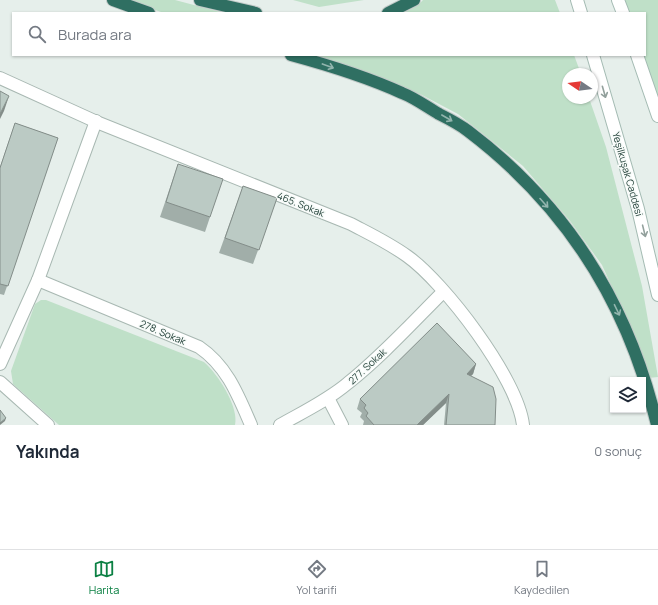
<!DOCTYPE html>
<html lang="tr">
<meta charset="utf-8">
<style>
body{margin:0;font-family:Manrope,sans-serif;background:#f2f2f3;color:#1f2937}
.controls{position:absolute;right:12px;bottom:12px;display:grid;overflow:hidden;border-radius:0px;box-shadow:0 1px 3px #0004}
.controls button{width:36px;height:36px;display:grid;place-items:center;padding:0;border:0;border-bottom:1px solid #e0e1e3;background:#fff;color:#1f2937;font:20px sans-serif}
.compass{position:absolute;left:562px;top:68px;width:36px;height:36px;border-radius:50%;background:#fff;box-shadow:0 1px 3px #0004;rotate:283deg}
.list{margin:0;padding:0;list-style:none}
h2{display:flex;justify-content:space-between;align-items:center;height:52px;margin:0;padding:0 16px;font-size:17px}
h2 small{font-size:13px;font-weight:400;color:#747a83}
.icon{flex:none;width:22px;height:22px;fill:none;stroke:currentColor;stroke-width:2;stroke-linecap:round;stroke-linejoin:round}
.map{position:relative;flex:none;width:658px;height:425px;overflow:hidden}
.search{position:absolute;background:#fff;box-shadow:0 1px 3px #0004;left:12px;right:12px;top:12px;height:44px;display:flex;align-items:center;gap:10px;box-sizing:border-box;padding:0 14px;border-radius:0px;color:#747a83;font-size:15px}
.sheet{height:124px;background:#fff}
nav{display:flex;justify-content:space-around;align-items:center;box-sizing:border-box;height:56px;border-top:1px solid #e0e1e3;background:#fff;font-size:11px;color:#747a83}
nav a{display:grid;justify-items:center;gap:2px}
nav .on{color:#0b8043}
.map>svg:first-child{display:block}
.green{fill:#bfe0c8}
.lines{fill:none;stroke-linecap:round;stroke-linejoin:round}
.street-casing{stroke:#a8b8b2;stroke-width:14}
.secondary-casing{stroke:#a4bbb3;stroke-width:14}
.highway-casing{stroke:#c2cac8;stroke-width:14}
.street{stroke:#fff;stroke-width:12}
.secondary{stroke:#fff;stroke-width:12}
.highway{stroke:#2f6f62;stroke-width:12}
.wall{fill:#a1aea9}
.shaded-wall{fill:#838d89}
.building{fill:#bbcac4;stroke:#838d89}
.oneway{stroke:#93b5ae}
.oneway2{stroke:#92a09c}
.labels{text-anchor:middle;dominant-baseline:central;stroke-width:3;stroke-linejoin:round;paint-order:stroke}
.street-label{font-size:10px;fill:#24423a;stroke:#f7fbf9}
</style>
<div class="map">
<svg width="658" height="425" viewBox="0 0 658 425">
<rect width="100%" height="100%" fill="#e6efeb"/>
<g class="green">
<polygon points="126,0 175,0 224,13 164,13"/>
<polygon points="293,0 364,0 319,7"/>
<polygon points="423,0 555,0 560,13 403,13 417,6"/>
<polygon points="622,0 658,0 658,108 640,55 645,55 645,13 626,13"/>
<polygon points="305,55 574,55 581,74 568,74 568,98 589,98 606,147 642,286 658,377 648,378 635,338 602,265 570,221 523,166 458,114 422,95 366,73"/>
<path d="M41,300H46L204,362C218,374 239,407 235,425H59L13,384L11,371L35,304Z"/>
</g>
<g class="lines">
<defs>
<g id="street">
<path d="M0,78L99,123L351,224C370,234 389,243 407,256C444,282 518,379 523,425"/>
<path d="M38,280L199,347C227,366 238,395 251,425"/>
<polyline points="0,364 38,280 96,121"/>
<polyline points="0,382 48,425"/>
<polyline points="328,398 342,425"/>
<path d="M280,425C303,412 328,400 348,383C382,356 412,323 443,292"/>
</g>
<g id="secondary">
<polyline points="577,0 581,13"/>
<polyline points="618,0 623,13"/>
<polyline points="593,55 638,209 658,295"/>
<polyline points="637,55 658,116"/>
</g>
<g id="highway">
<polyline points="113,0 149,13"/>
<polyline points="200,0 256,13"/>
<polyline points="388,13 414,0"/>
<path d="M291,55C328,65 367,77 402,93C415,98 427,107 439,114C449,119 459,124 468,131C567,206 629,305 657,425"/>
</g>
</defs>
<use href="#street" class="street-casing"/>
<use href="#secondary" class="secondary-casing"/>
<use href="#highway" class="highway-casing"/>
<use href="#street" class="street"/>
<use href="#secondary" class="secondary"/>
<use href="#highway" class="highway"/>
</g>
<g class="wall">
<polygon points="15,123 58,138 4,295 0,294 0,167"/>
<polygon points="178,164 210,217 205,232 160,217"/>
<polygon points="243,186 277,198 253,264 219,253"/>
<polygon points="476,364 473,374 471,376 495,425 444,425 446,403 423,425 363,425 364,421 360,417 362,413 357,409 360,399"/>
</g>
<g class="shaded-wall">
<polygon points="9,96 4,111 0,119 0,114"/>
<polygon points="476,364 473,374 463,383 467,374"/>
<polygon points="449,394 446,403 423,425 417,425"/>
<polygon points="6,418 5,421 0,425 0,423"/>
</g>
<g class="building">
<polygon points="0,91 9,96 0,114"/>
<polygon points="15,123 58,138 8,286 0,284 0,168"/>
<polygon points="178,164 223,179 210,217 166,202"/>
<polygon points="243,186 277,198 259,250 225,238"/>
<polygon points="437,323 476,364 467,374 493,387 496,399 495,425 446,425 449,394 417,425 374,425 366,416 368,413 364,408 366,405 360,399"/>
<polygon points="0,410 6,418 0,423"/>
</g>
<defs><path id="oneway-shaft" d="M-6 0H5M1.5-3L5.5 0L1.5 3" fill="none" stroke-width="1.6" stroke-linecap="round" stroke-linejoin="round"/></defs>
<g class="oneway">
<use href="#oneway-shaft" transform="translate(328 66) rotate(20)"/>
<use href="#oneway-shaft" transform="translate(447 118) rotate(30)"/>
<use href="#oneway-shaft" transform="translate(544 203) rotate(48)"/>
<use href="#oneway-shaft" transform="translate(617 310) rotate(64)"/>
</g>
<g class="oneway2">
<use href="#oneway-shaft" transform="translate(604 92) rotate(74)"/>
<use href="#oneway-shaft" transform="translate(644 231) rotate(76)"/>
</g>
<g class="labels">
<g class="street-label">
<text transform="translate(628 174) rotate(74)">Yeşilkuşak Caddesi</text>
<text transform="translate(301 204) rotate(22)">465. Sokak</text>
<text transform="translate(163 332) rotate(23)">278. Sokak</text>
<text transform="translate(367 366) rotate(-43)">277. Sokak</text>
</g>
</g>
</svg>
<div class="controls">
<button><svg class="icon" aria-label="layers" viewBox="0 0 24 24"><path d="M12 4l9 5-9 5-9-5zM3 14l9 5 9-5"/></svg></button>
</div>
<svg class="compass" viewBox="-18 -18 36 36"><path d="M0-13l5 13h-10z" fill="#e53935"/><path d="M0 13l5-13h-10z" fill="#747a83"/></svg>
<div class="search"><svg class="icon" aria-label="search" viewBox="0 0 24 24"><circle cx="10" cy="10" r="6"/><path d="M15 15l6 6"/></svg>Burada ara</div>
</div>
<section class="sheet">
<h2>Yakında<small>0 sonuç</small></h2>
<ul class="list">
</ul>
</section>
<nav>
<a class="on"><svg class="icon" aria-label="map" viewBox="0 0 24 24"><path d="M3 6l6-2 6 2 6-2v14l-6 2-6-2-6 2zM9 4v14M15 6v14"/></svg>Harita</a>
<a><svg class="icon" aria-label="directions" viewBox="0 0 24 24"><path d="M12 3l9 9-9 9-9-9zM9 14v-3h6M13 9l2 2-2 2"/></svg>Yol tarifi</a>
<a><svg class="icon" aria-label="saved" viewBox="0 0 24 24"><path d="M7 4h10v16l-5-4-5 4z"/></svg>Kaydedilen</a>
</nav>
